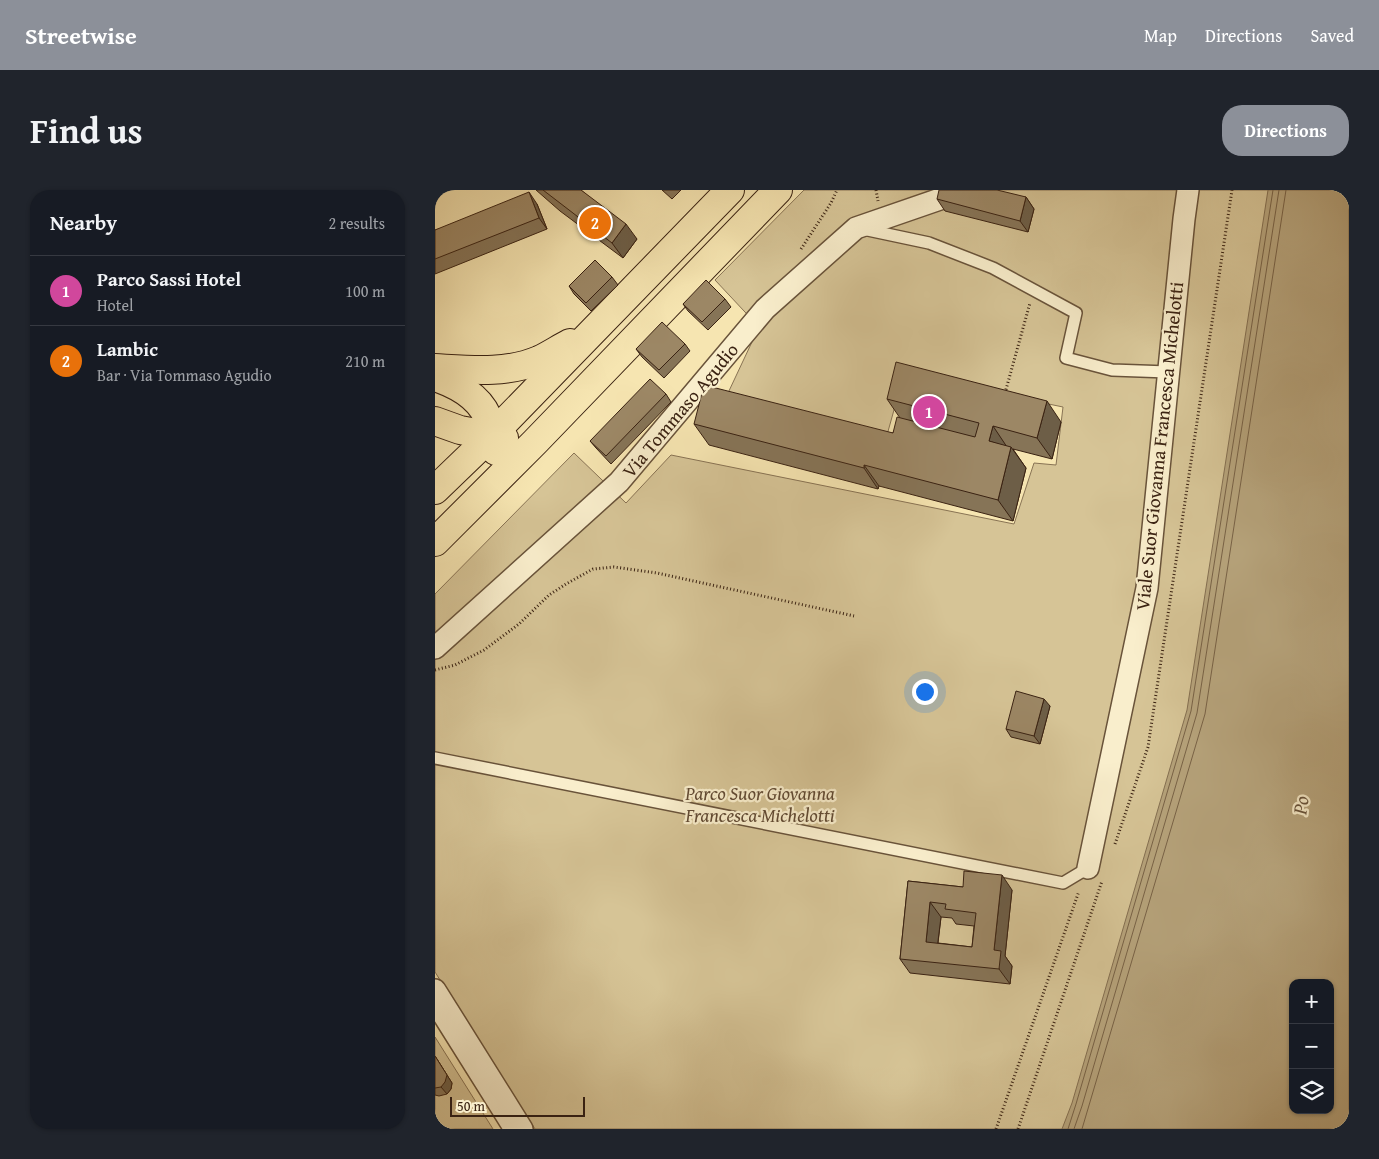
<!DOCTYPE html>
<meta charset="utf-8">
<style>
body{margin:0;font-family:"Gentium Book Plus",serif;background:#20242c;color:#f1f3f6}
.controls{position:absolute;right:15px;bottom:15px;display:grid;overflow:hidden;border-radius:10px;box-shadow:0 1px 4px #0004}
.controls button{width:45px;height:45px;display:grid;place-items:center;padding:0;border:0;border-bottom:1px solid #363941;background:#171b24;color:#f1f3f6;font:25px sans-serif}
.scale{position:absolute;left:15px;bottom:12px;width:135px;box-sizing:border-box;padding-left:5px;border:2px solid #3a2212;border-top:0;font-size:14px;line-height:18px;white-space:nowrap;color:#3a2212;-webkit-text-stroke:4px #f9eecc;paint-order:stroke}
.you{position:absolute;left:489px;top:501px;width:18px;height:18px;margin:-12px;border:4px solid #fff;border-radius:50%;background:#1a73e8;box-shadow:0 0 0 8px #1a73e833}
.badge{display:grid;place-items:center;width:32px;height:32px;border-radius:50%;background:#8c9099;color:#fff;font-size:16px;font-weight:700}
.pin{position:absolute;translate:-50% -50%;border:2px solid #fff;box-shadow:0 1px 5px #0006}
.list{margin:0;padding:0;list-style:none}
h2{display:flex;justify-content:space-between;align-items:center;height:65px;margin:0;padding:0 20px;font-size:21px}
h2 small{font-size:16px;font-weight:400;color:#9ea1a6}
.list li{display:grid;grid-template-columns:32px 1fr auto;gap:15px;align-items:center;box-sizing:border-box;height:70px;padding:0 20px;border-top:1px solid #363941}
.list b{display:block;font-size:19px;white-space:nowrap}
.list p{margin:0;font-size:16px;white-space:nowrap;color:#9ea1a6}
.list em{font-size:16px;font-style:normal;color:#9ea1a6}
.icon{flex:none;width:28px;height:28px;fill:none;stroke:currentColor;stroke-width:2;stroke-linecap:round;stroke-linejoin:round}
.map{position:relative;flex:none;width:914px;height:939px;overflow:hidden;border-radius:20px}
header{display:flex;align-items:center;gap:30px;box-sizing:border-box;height:70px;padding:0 25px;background:#8c9099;color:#fff}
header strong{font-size:24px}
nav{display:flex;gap:28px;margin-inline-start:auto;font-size:18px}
.intro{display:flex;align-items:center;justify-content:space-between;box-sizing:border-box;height:120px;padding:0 30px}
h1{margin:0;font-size:35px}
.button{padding:12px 22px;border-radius:20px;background:#8c9099;color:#fff;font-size:18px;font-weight:700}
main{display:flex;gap:30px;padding:0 30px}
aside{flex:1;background:#171b24;border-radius:20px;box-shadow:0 1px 4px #0004}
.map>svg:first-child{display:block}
.green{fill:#d6c496;stroke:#887354}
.water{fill:#b6a37b;stroke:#846f51;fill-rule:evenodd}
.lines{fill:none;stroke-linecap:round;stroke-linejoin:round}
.shore{stroke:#786246;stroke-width:1}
.lane-casing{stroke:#69533a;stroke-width:14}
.street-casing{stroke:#69533a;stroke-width:24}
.primary-casing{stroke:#3a2212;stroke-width:30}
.path{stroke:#3a2212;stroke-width:3;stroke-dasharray:1 2.5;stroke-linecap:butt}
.lane{stroke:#f9eecc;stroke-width:11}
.street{stroke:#f9eecc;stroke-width:21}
.primary{stroke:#f6e5b1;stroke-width:28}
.wall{fill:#867457;stroke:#3a2212;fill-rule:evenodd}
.shaded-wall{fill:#6d5e47;stroke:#3a2212}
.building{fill:#9c8765;stroke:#3a2212;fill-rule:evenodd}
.labels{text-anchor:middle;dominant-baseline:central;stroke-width:4.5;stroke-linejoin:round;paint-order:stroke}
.street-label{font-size:19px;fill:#3a2212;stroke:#f9eecc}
.park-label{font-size:19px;font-style:italic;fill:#614a33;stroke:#f9eecc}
.water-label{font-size:20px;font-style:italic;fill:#654f37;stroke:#f9eecc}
</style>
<header>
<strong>Streetwise</strong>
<nav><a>Map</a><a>Directions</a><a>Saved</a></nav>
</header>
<div class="intro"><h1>Find us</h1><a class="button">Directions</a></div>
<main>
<aside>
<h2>Nearby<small>2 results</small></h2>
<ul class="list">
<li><span class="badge" style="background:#d1479c">1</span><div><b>Parco Sassi Hotel</b><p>Hotel</p></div><em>100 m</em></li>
<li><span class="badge" style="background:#e8710a">2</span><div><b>Lambic</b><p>Bar · Via Tommaso Agudio</p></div><em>210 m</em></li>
</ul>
</aside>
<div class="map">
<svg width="914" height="939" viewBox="0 0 914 939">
<rect width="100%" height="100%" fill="#f6e5b1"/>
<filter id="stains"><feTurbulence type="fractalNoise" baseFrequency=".004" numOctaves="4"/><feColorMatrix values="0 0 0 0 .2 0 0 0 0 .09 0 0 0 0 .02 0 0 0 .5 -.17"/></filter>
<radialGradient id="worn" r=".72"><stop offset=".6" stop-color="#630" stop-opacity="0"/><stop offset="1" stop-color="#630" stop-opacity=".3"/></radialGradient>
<g class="green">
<polygon points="369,0 860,0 814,295 652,939 100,939 0,782 0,404 139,263 191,313 236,265 579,334 599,273 621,275 628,217 469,184 452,245 293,203 324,137 280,90"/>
<polygon points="0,847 58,939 0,939"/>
</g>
<path class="water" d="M833,0H914V939H627L637,913L752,520ZM858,793H895V920H858Z"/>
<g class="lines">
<g class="shore">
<polyline points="633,939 641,914 756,521 838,0"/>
<polyline points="639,939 647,916 762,523 844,0"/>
<polyline points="647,939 770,524 851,0"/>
</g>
<defs>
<g id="lane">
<polyline points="428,39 494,53 558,78 641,123 631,168 677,180 733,182"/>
<polyline points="0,568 628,693 653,678"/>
<polyline points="0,821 74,939"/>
</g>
<g id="street">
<polyline points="0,458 184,292 330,119 421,38 505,9"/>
<polyline points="653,678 712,398 749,29 753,0"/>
<polyline points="0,800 87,939"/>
</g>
<g id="primary">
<path d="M0,178C35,180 71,184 104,170C115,165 125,158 135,153"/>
<path d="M0,187C24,195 48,208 55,234C56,238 55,242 56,246C57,251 60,256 61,261"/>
<polyline points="0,231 25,240 69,248"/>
<polyline points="0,300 56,246 295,0"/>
<polyline points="0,352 100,252 343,0"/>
</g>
</defs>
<use href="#lane" class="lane-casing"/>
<use href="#street" class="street-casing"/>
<use href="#primary" class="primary-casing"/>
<g class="path">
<polyline points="441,0 443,11"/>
<polyline points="366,59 396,13 402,0"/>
<polyline points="570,203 595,113"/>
<polyline points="0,480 20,475 49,460 84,434 114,405 131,394 158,379 179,377 222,383 419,426"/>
<polyline points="680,654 713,557 797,0"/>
<polyline points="561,939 644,701"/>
<polyline points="583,939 667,691"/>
</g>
<use href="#lane" class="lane"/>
<use href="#street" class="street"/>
<use href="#primary" class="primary"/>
</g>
<g class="wall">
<polygon points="101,0 146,0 202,49 188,68 125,21"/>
<polygon points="227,0 246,0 237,9"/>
<polygon points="591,7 599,19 593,42 510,21 502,9"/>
<polygon points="102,14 112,39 0,84 0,40"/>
<polygon points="177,87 183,95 156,121 139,104 134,96"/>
<polygon points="290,109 296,117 273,140 253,121 248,114"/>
<polygon points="250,154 255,161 229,188 207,167 201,159"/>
<polygon points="231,204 236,212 176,274 161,258 155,251"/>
<polygon points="452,209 626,232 617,269 578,259 591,278 578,331 444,296 443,299 274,255 259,234 458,243 465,228"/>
<polygon points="615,516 605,554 576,547 571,539"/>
<path d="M473,691L528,697L577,700L570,766L577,776L575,794L475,783L465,769ZM506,727L517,728L521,734L539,736L537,757L503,753Z"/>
<polygon points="0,866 17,893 16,899 12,904 4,906 0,905"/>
</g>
<g class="shaded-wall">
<polygon points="94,2 102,14 112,39 104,28"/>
<polygon points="591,7 599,19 593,42 585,31"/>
<polygon points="191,34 202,49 188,68 177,53"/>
<polygon points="612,211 626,232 617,269 602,248"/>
<polygon points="558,236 572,257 554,251"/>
<polygon points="576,257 591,278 578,331 563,310"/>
<polygon points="429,275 444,296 443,299 429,278"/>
<polygon points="609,509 615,516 605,554 599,546"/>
<polygon points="567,685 577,700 570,766 577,776 575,794 564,779 559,760"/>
<polygon points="495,712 506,727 501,767 491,752"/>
<polygon points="0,866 17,893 16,899 12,904 6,897"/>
</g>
<g class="building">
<polygon points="108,0 146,0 191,34 177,53"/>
<polygon points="504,0 562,0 591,7 585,31 502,9"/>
<polygon points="94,2 104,28 0,69 0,40"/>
<polygon points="160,70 177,87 151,113 134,96"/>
<polygon points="271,90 290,109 267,132 248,114"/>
<polygon points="227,132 250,154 224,180 201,159"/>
<polygon points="461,172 612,211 602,248 558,236 554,251 576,257 563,310 429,275 429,278 259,234 269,195 458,243 462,227 540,247 544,233 452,209"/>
<polygon points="215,189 231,204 171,266 155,251"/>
<polygon points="581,501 609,509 599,546 571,539"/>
<path d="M529,681L567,685L559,760L566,761L564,779L465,769L473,691L528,697ZM495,712L511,714L510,719L541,723L537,757L491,752Z"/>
<polygon points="0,866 12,885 10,892 6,897 0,898"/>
</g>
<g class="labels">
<g class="street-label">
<text transform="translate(245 220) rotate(-50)">Via Tommaso Agudio</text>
<text transform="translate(724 256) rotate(-84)">Viale Suor Giovanna Francesca Michelotti</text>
</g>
<g class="park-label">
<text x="325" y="603">Parco Suor Giovanna<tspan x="325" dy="22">Francesca Michelotti</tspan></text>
</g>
<g class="water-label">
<text transform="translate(865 615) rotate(-82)">Po</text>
</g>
</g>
<rect width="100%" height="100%" filter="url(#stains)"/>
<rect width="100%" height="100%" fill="url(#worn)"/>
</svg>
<div class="controls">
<button>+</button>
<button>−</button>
<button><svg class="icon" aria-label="layers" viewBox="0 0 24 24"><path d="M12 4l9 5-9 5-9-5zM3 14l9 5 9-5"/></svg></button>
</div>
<div class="scale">50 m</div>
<div class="you"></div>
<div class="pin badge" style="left:494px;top:222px;background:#d1479c">1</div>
<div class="pin badge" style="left:160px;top:33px;background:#e8710a">2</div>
</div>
</main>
